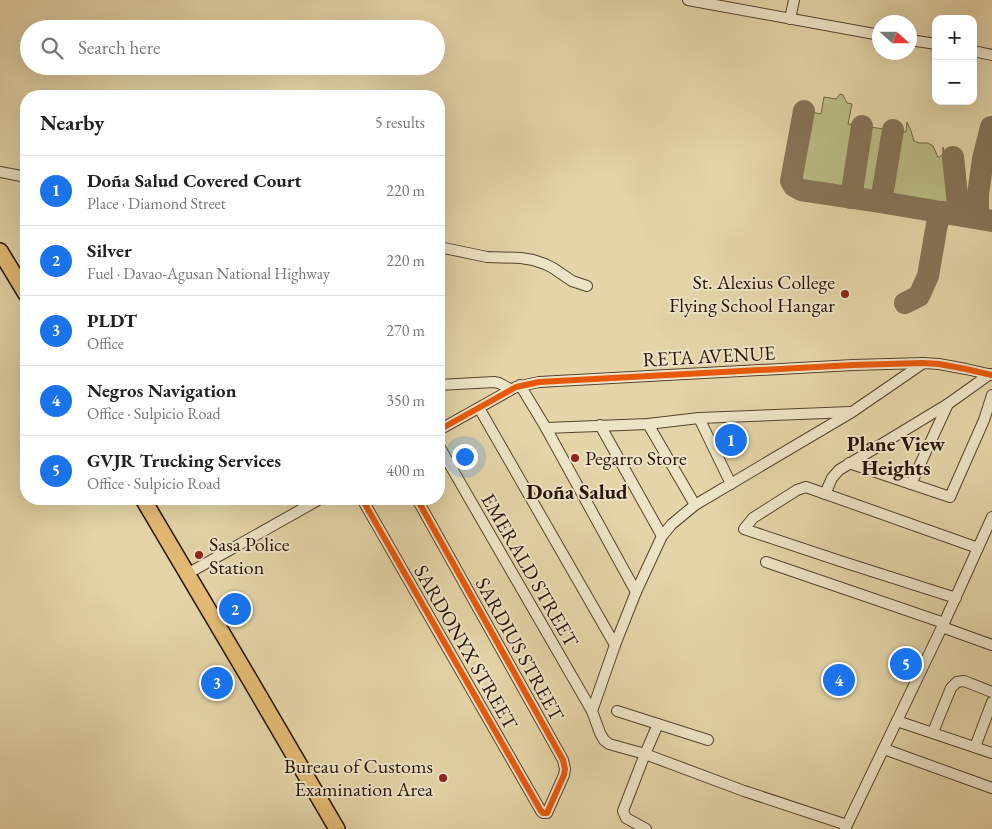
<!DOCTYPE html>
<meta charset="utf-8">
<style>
body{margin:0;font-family:"EB Garamond",serif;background:#f2f2f2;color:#222}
.controls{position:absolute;right:15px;top:15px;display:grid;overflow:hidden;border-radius:10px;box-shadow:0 5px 20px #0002}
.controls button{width:45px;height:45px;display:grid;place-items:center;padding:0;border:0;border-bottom:1px solid #e0e0e0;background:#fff;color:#222;font:25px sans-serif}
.compass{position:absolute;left:872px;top:15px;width:45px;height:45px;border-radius:50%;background:#fff;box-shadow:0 5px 20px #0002;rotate:111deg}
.you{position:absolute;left:464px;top:456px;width:18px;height:18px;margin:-12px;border:4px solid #fff;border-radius:50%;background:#1a73e8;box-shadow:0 0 0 8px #1a73e833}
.badge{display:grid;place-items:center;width:32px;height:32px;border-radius:50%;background:#1a73e8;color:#fff;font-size:16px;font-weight:700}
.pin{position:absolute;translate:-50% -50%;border:2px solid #fff;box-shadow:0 1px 5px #0006}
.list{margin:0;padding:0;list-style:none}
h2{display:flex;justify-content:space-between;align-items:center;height:65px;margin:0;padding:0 20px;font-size:21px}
h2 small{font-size:16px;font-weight:400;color:#767676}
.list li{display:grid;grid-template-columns:32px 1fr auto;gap:15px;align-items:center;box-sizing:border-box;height:70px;padding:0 20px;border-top:1px solid #e0e0e0}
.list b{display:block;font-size:19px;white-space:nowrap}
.list p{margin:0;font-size:16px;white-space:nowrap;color:#767676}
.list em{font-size:16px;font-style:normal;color:#767676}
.icon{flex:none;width:28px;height:28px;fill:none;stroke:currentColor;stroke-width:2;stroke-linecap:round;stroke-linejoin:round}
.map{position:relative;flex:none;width:992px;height:829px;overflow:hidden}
.search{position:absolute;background:#fff;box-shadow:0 5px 20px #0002;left:20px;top:20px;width:425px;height:55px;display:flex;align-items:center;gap:12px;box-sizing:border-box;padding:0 18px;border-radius:28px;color:#767676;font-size:19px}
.panel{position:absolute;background:#fff;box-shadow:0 5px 20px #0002;left:20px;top:90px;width:425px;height:415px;border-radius:20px}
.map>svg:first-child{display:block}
.green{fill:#babb83;stroke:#706745}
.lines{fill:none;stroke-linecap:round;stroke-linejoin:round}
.taxiway{stroke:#867457;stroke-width:22}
.street-casing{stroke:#56432f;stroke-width:12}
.primary-casing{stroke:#271307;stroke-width:18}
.street{stroke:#ede3c6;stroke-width:10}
.primary{stroke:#e2ba74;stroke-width:15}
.cycleway-casing{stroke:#ede3c6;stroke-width:9}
.cycleway{stroke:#e8590c;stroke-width:6}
.poi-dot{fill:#8f2418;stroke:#ede3c6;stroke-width:2}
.labels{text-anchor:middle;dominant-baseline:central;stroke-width:4;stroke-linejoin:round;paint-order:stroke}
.poi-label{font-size:20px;fill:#271307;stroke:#ede3c6;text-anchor:end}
.street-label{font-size:20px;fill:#271307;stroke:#ede3c6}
.neighbourhood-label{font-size:21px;font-weight:bold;fill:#271307;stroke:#ede3c6}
</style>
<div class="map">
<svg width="992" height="829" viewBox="0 0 992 829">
<rect width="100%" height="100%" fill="#e4d4a7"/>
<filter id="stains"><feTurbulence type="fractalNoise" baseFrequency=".004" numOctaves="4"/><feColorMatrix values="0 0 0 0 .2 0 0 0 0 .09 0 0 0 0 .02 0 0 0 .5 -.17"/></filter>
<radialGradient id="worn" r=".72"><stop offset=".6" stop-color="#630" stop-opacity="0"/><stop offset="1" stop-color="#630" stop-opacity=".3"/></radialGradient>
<g class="green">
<polygon points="840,94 843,95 847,103 852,104 848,124 859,125 855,150 851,149 849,160 853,161 849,190 799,183 796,179 795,174 806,115 811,112 821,114 824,97 836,99"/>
<polygon points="907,122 911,131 914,141 919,143 928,143 933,146 938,157 940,157 943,153 943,147 944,158 949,158 955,208 885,196 896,131 906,132"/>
<polygon points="864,126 890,130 878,195 854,191 858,162 861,162 863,151 860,151"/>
</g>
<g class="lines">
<g class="taxiway">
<polyline points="804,111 791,181 794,186 801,190 881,202 992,221"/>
<polyline points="953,157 959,215"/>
<polyline points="851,198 862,126"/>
<polyline points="881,202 893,130"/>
<polyline points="978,218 978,194 983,159 991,127"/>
<polyline points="905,303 919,296 928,276 937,224 942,212"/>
</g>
<defs>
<g id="street">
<polyline points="688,0 880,35"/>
<polyline points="790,19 794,0"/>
<polyline points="910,40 936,44"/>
<polyline points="973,51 992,55"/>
<polyline points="0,172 26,177"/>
<polyline points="439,247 487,257 521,258 533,260 545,264 553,268 572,281 587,286"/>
<polyline points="439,385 494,382 499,383 510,389"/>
<polyline points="520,385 546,428 636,592"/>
<polyline points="479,408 615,645"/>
<polyline points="699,418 731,484"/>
<polyline points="648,424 695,505"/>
<polyline points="600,425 662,536"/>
<polyline points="546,428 648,424 699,418 850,412"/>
<polyline points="439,430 516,387 539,382 853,365 923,363 939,364 966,369 992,375"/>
<polyline points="439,446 592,711 600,733 604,740 609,744 645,754 744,791 847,825"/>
<polyline points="849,463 950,497 984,420 992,395"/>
<polyline points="911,484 948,404"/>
<polyline points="825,494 832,478 839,470 948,404 990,374"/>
<polyline points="362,499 541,811 543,813 547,813 564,775 565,769 563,760 417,499"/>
<polyline points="766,562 944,623"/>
<polyline points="187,574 320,499"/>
<polyline points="956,598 840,561 744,529 753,518 797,490 806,487 978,548"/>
<polyline points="942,627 992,645"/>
<polyline points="592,711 615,645 636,592 662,536 672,524 695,505 852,412 922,364"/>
<polyline points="617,711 708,740"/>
<polyline points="897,721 992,753"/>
<polyline points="933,732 951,688 957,682 964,681 992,692"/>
<polyline points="975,747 992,702"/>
<polyline points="884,749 992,788"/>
<polyline points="646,829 626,818 623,811 645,754 658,724"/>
<polyline points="845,829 944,623 992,517"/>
</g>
<g id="primary">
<polyline points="0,251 26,294"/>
<polyline points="143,499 250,680 337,829"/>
</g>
</defs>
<use href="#street" class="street-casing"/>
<use href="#primary" class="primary-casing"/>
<use href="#street" class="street"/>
<use href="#primary" class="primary"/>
<defs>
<g id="cycleway">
<polyline points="439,430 516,387 539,382 853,365 923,363 939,364 966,369 992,375"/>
<polyline points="362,499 541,811 543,813 547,813 564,775 565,769 563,760 417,499"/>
</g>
</defs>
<use href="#cycleway" class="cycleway-casing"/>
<use href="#cycleway" class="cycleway"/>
</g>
<g class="poi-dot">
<circle cx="845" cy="294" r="5"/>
<circle cx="575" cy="458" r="5"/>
<circle cx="199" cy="555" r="5"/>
<circle cx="443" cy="778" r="5"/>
</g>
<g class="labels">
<g class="poi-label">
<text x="835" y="282">St. Alexius College<tspan x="835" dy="23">Flying School Hangar</tspan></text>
<text x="585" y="458" text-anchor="start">Pegarro Store</text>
<text x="209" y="544" text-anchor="start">Sasa Police<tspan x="209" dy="23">Station</tspan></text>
<text x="433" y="766">Bureau of Customs<tspan x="433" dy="23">Examination Area</tspan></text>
</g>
<g class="street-label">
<text transform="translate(709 356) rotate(-3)">RETA AVENUE</text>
<text transform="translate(530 570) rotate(60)">EMERALD STREET</text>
<text transform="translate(466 647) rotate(60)">SARDONYX STREET</text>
<text transform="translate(520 649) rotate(61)">SARDIUS STREET</text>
</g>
<g class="neighbourhood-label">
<text x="896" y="443">Plane View<tspan x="896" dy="24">Heights</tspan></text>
<text x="577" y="491">Doña Salud</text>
</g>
</g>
<rect width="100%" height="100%" filter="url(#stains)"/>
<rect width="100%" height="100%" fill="url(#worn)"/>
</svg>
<div class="controls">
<button>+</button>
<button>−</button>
</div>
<svg class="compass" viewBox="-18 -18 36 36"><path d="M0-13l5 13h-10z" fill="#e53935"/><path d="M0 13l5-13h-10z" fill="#767676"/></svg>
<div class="you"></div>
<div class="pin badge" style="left:731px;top:440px">1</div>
<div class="pin badge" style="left:235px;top:609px">2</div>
<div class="pin badge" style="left:217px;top:683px">3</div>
<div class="pin badge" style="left:839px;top:680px">4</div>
<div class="pin badge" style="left:906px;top:664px">5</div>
<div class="search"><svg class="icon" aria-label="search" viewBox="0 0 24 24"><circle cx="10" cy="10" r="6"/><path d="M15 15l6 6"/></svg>Search here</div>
<section class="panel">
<h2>Nearby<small>5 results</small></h2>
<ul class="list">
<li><span class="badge">1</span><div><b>Doña Salud Covered Court</b><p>Place · Diamond Street</p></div><em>220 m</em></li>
<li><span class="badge">2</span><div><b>Silver</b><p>Fuel · Davao-Agusan National Highway</p></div><em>220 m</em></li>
<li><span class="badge">3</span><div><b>PLDT</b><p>Office</p></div><em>270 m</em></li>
<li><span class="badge">4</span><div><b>Negros Navigation</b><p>Office · Sulpicio Road</p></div><em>350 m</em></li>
<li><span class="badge">5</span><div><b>GVJR Trucking Services</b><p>Office · Sulpicio Road</p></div><em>400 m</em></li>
</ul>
</section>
</div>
